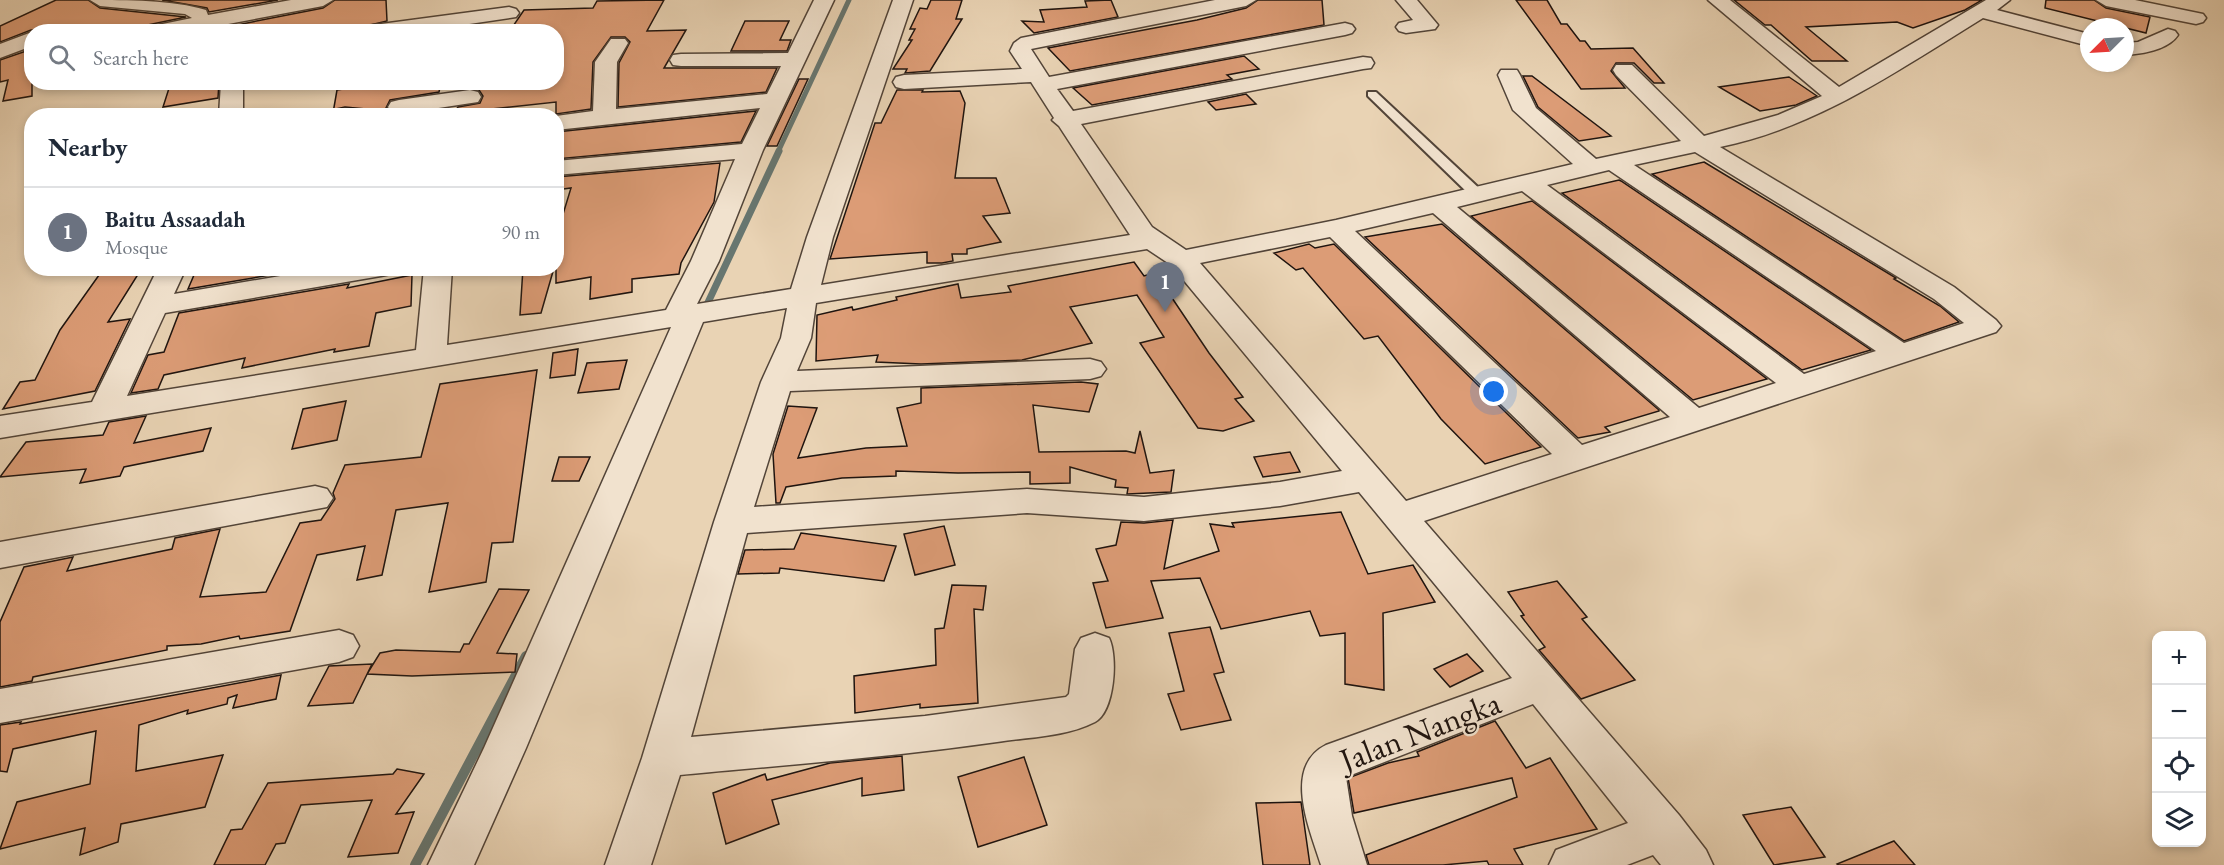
<!DOCTYPE html>
<meta charset="utf-8">
<style>
body{margin:0;font-family:"EB Garamond",serif;background:#f2f2f3;color:#1f2937}
.controls{position:absolute;right:18px;bottom:18px;display:grid;overflow:hidden;border-radius:12px;box-shadow:0 3px 9px #0003}
.controls button{width:54px;height:54px;display:grid;place-items:center;padding:0;border:0;border-bottom:2px solid #e0e1e3;background:#fff;color:#1f2937;font:30px sans-serif}
.compass{position:absolute;left:2080px;top:18px;width:54px;height:54px;border-radius:50%;background:#fff;box-shadow:0 3px 9px #0003;rotate:246deg}
.you{position:absolute;left:1494px;top:392px;width:21px;height:21px;margin:-15px;border:4px solid #fff;border-radius:50%;background:#1a73e8;box-shadow:0 0 0 9px #1a73e833}
.badge{display:grid;place-items:center;width:39px;height:39px;border-radius:50%;background:#8f2418;color:#fff;font-size:20px;font-weight:700}
.pin{position:absolute;translate:-50% -50px;filter:drop-shadow(0 2px 3px #0008)}
.pin::after{content:'';position:absolute;top:32px;width:21px;height:18px;background:inherit;clip-path:polygon(0 0,100% 0,50% 100%)}
.list{margin:0;padding:0;list-style:none}
h2{display:flex;justify-content:space-between;align-items:center;height:78px;margin:0;padding:0 24px;font-size:26px}
h2 small{font-size:20px;font-weight:400;color:#747a83}
.list li{display:grid;grid-template-columns:39px 1fr auto;gap:18px;align-items:center;box-sizing:border-box;height:90px;padding:0 24px;border-top:2px solid #e0e1e3}
.list b{display:block;font-size:22px;white-space:nowrap}
.list p{margin:0;font-size:20px;white-space:nowrap;color:#747a83}
.list em{font-size:20px;font-style:normal;color:#747a83}
.icon{flex:none;width:33px;height:33px;fill:none;stroke:currentColor;stroke-width:2;stroke-linecap:round;stroke-linejoin:round}
.map{position:relative;flex:none;width:2224px;height:865px;overflow:hidden}
.search{position:absolute;background:#fff;box-shadow:0 3px 9px #0003;left:24px;top:24px;width:540px;height:66px;display:flex;align-items:center;gap:15px;box-sizing:border-box;padding:0 21px;border-radius:24px;color:#747a83;font-size:22px}
.panel{position:absolute;background:#fff;box-shadow:0 3px 9px #0003;left:24px;top:108px;width:540px;height:168px;border-radius:24px}
.map>svg:first-child{display:block}
.lines{fill:none;stroke-linecap:round;stroke-linejoin:round}
.stream-far2{stroke:#677670;stroke-width:5}
.stream-far1{stroke:#677670;stroke-width:7}
.stream{stroke:#677670;stroke-width:10}
.building{fill:#dc9c76;stroke:#1f140f;stroke-width:1.5}
.lane-casing{stroke:#524438;stroke-width:4}
.street-casing{stroke:#524438;stroke-width:3}
.lane{fill:#f1e2ce;fill-rule:evenodd}
.street{fill:#f1e2ce;fill-rule:evenodd}
.labels{text-anchor:middle;dominant-baseline:central;stroke-width:4.5;stroke-linejoin:round;paint-order:stroke}
.near-street-label{font-size:33px;fill:#1f140f;stroke:#f1e2ce}
</style>
<div class="map">
<svg width="2224" height="865" viewBox="0 0 2224 865">
<rect width="100%" height="100%" fill="#e9d3b4"/>
<filter id="stains"><feTurbulence type="fractalNoise" baseFrequency=".00333" numOctaves="4"/><feColorMatrix values="0 0 0 0 .2 0 0 0 0 .09 0 0 0 0 .02 0 0 0 .5 -.17"/></filter>
<radialGradient id="worn" r=".72"><stop offset=".6" stop-color="#630" stop-opacity="0"/><stop offset="1" stop-color="#630" stop-opacity=".3"/></radialGradient>
<g class="lines">
<polyline class="stream-far2" points="778,152 849,0"/>
<polyline class="stream-far1" points="704,311 779,151"/>
<polyline class="stream" points="415,865 526,656"/>
</g>
<g class="building">
<polygon points="56,0 88,0 100,8 186,17 143,26 138,31 31,30 0,42 0,26"/>
<polygon points="162,0 278,0 209,12 207,8"/>
<polygon points="335,0 386,0 387,21 341,32 201,32 323,8"/>
<polygon points="664,0 647,31 686,30 664,68 777,68 766,92 618,107 619,63 630,42 625,37 611,37 593,62 591,109 556,114 556,102 454,113 458,107 480,103 483,96 479,90 471,88 475,82 556,82 556,32 509,32 524,10 593,8 597,1"/>
<polygon points="931,0 962,0 956,19 962,19 930,71 905,73 907,69 893,69 912,40 909,40 915,29 910,29 920,8 927,9"/>
<polygon points="1111,0 1118,17 1034,33 1022,21 1044,22 1040,10 1087,7 1085,1"/>
<polygon points="1258,0 1322,0 1324,25 1070,71 1048,48 1197,20 1246,8"/>
<polygon points="1516,0 1547,0 1561,24 1567,24 1580,41 1585,41 1591,49 1633,48 1664,83 1654,83 1634,63 1616,63 1611,71 1625,88 1581,89"/>
<polygon points="1734,0 1982,0 1965,10 1913,28 1897,22 1806,27 1847,61 1812,61 1771,25 1765,25"/>
<polygon points="2046,0 2094,0 2106,8 2150,17 2146,33 2045,8"/>
<polygon points="745,21 789,21 780,40 791,40 787,51 731,51"/>
<polygon points="32,49 32,96 3,101 8,80 0,82 0,60"/>
<polygon points="1244,56 1259,69 1227,75 1232,79 1092,105 1073,88"/>
<polygon points="1523,76 1532,76 1611,136 1579,141 1538,107"/>
<polygon points="1789,77 1817,96 1796,105 1760,111 1719,87"/>
<polygon points="799,79 808,79 777,146 767,146"/>
<polygon points="171,82 219,82 218,98 163,107"/>
<polygon points="388,82 441,82 439,92 390,100 386,108 389,113 396,116 371,115 366,109 345,107 336,109 333,113 337,90"/>
<polygon points="897,90 923,90 922,92 960,91 965,103 955,178 996,178 1010,213 983,216 1001,242 967,249 967,254 952,254 953,261 942,263 927,263 927,252 830,259 875,123 881,123"/>
<polygon points="1246,94 1256,104 1216,110 1208,102"/>
<polygon points="756,111 741,142 556,159 556,132"/>
<polygon points="1704,162 1896,278 1894,279 1940,306 1959,322 1904,341 1652,174"/>
<polygon points="720,163 714,202 681,263 679,274 632,279 632,292 590,299 591,277 556,283 556,237 571,188 556,190 556,177"/>
<polygon points="1619,180 1621,181 1871,350 1802,370 1562,193"/>
<polygon points="1532,201 1767,379 1693,400 1471,216"/>
<polygon points="1442,224 1659,410 1659,411 1605,427 1610,432 1578,438 1365,237"/>
<polygon points="1309,244 1315,248 1334,244 1541,447 1485,464 1441,419 1378,336 1364,339 1303,268 1296,270 1274,253"/>
<polygon points="1134,262 1144,276 1154,273 1164,286 1209,353 1243,397 1235,399 1254,421 1223,431 1198,428 1140,343 1164,337 1137,295 1070,307 1092,343 1022,360 921,364 876,362 878,355 816,361 817,315 852,307 853,310 897,300 896,297 958,284 961,298 1011,292 1008,286"/>
<polygon points="104,268 142,268 108,322 130,319 95,391 3,409 20,382 35,380 60,330"/>
<polygon points="197,268 311,268 188,289"/>
<polygon points="523,268 554,268 541,313 520,315"/>
<polygon points="412,275 411,306 376,313 369,346 334,352 335,349 242,368 245,358 164,375 158,389 131,393 148,355 164,352 179,313 349,284 347,288"/>
<polygon points="578,349 575,375 550,378 553,353"/>
<polygon points="627,360 619,389 578,393 587,363"/>
<polygon points="537,370 513,542 492,543 486,582 429,592 448,503 396,510 382,575 357,580 365,546 317,555 290,631 240,639 239,636 201,644 167,646 167,650 33,677 32,681 0,687 0,622 24,567 73,557 67,571 172,549 175,538 220,529 200,597 266,592 300,523 321,520 335,499 333,493 345,465 421,457 440,384"/>
<polygon points="1081,382 1098,384 1089,412 1033,405 1039,452 1126,451 1135,453 1140,431 1150,473 1174,470 1171,492 1127,494 1128,488 1115,487 1116,480 1070,467 1070,483 1030,484 1030,472 958,473 896,471 896,476 842,478 786,487 780,503 776,503 773,454 788,406 817,408 798,458 866,448 907,446 897,408 921,403 921,388"/>
<polygon points="346,401 337,440 292,449 303,409"/>
<polygon points="146,416 134,443 211,428 203,451 124,467 120,476 80,483 86,469 0,477 26,442 103,435 109,422"/>
<polygon points="1290,452 1300,472 1263,477 1254,457"/>
<polygon points="559,457 590,457 579,481 552,481"/>
<polygon points="1341,512 1368,574 1413,565 1435,602 1383,613 1384,690 1345,684 1345,633 1320,636 1310,611 1221,629 1200,578 1151,581 1163,618 1106,628 1093,583 1108,581 1096,549 1116,545 1121,522 1144,523 1173,520 1164,569 1219,551 1210,524 1234,527 1232,523"/>
<polygon points="944,526 955,565 915,575 904,534"/>
<polygon points="801,533 896,546 884,581 780,568 779,573 738,574 745,550 794,549"/>
<polygon points="1557,581 1587,617 1582,619 1635,680 1581,699 1539,650 1545,647 1521,616 1524,615 1508,592"/>
<polygon points="952,585 986,586 983,610 974,609 978,703 920,708 920,704 855,713 854,676 936,665 935,629 944,628"/>
<polygon points="499,589 529,590 497,653 517,654 515,672 412,676 367,674 380,653 396,650 460,652 464,644 469,644"/>
<polygon points="1210,627 1224,672 1214,674 1231,720 1181,730 1168,694 1184,691 1169,633"/>
<polygon points="1467,654 1483,671 1450,687 1434,669"/>
<polygon points="372,664 353,703 308,706 329,666"/>
<polygon points="281,675 276,699 233,708 237,695 228,698 227,704 187,714 188,710 139,725 136,771 223,755 205,807 121,824 118,842 80,855 85,828 0,849 17,802 90,784 96,731 13,749 7,772 0,771 0,725 21,722 20,724"/>
<polygon points="1495,721 1526,768 1550,758 1597,829 1514,849 1523,865 1489,865 1487,861 1443,865 1369,865 1366,855 1517,797 1512,778 1354,813 1348,778 1388,763 1419,756 1417,752"/>
<polygon points="902,756 904,790 862,796 862,778 772,800 779,824 726,844 713,793 765,774 767,780 830,763"/>
<polygon points="1024,757 1047,825 978,847 958,777"/>
<polygon points="397,769 424,774 396,814 414,812 398,853 348,857 372,800 301,805 285,843 276,844 265,865 214,865 231,830 242,829 268,783 393,774"/>
<polygon points="1301,802 1310,865 1263,865 1256,803"/>
<polygon points="1791,807 1825,857 1774,865 1743,815"/>
<polygon points="1894,841 1915,865 1838,865 1837,864"/>
</g>
<g class="lines">
<defs>
<polygon id="lane" points="1368,92 1376,92 1482,191 1482,197 1472,197 1368,96"/>
<g id="street">
<path d="M90,0C127,0 173,0 206,10L208,15L291,0H333L323,6L186,32H140L143,28L192,18L185,14L100,6Z"/>
<path d="M814,0H834L763,150L719,261L697,304L791,289L807,237L893,0H913L833,237L821,285L1130,235L1059,126L1052,120L1054,118L1031,82L904,89L896,87L893,82L896,77L904,75L1022,69L1010,51L1014,43L1021,38L1215,0H1256L1246,6L1031,49L1049,77L1345,23L1352,25L1355,29L1352,33L1345,35L1057,89L1073,111L1363,57L1371,58L1374,63L1371,68L1363,69L1081,124L1152,227L1186,250L1336,220L1573,164L1513,110L1498,75L1501,70H1517L1520,75L1536,108L1596,159L1681,141L1616,75L1613,70L1616,65H1632L1704,136L1778,115L1822,96L1708,0H1730L1839,87L1986,0H2010L1997,10L2089,34V46L1983,18C1900,69 1818,127 1720,147L1954,287L1996,320L2001,326L1996,332L1424,521L1679,815L1706,850L1713,865H1661L1653,855L1627,865H1549L1556,850L1628,823L1533,704L1346,777L1352,816L1367,865H1321C1310,830 1282,767 1326,745L1512,678L1359,492L1280,506L1144,521L1027,513L747,533L691,737L925,716L1066,697L1069,694L1075,649L1081,638L1095,633L1109,638C1118,656 1115,711 1095,722C1066,737 1028,737 997,742C892,757 786,765 680,775L651,865H605L642,758L714,522L761,382L781,338L787,308L703,322L526,748L474,865H428L484,748L671,327L0,438V416L92,402L158,268H186L174,294L327,268H395L391,274L381,276L165,313L127,396L416,350L424,268H452L447,345L666,310L691,261L735,159L556,175V161L742,144L760,108L556,130V116L593,111L595,62L611,39H625L628,43L617,62L616,109L767,94L781,66H681L673,65L670,60L673,55L681,54L788,53ZM1695,152L1934,299L1964,323L1904,343L1634,165ZM1609,170L1876,351L1804,374L1547,185ZM1522,191L1776,383L1699,408L1457,207ZM1433,213L1670,417L1582,445L1355,231ZM1330,237L1552,454L1406,501L1200,263ZM1147,249L1171,265L1342,471L1280,482L1144,497L1027,489L754,507L790,391L1090,379L1101,376L1106,369L1101,362L1090,359L797,371L811,338L816,303Z"/>
<polygon points="1396,0 1417,0 1438,25 1435,29 1406,33 1399,31 1396,27 1399,23 1413,20"/>
<polygon points="2096,0 2135,0 2203,14 2206,18 2203,22 2196,24 2106,6"/>
<polygon points="509,7 516,9 519,13 516,17 415,32 356,32 366,26"/>
<path d="M2168,29L2175,31L2178,35C2168,50 2142,54 2125,55V43L2138,42Z"/>
<polygon points="32,32 32,46 0,58 0,44"/>
<polygon points="221,82 243,82 243,116 219,116"/>
<polygon points="470,90 478,92 481,97 478,102 399,114 391,112 388,107 391,102 399,100"/>
<polygon points="345,109 366,111 369,116 334,116 337,111"/>
<polygon points="315,486 327,489 333,498 327,507 0,568 0,542"/>
<polygon points="339,630 353,635 359,646 353,657 339,662 0,723 0,689"/>
</g>
</defs>
<use href="#lane" class="lane-casing"/>
<use href="#street" class="street-casing"/>
<use href="#lane" class="lane"/>
<use href="#street" class="street"/>
</g>
<g class="labels">
<g class="near-street-label">
<text transform="translate(1420 731) rotate(-21)">Jalan Nangka</text>
</g>
</g>
<rect width="100%" height="100%" filter="url(#stains)"/>
<rect width="100%" height="100%" fill="url(#worn)"/>
</svg>
<div class="controls">
<button>+</button>
<button>−</button>
<button><svg class="icon" aria-label="locate" viewBox="0 0 24 24"><circle cx="12" cy="12" r="6"/><path d="M12 2v4M12 18v4M2 12h4M18 12h4"/></svg></button>
<button><svg class="icon" aria-label="layers" viewBox="0 0 24 24"><path d="M12 4l9 5-9 5-9-5zM3 14l9 5 9-5"/></svg></button>
</div>
<svg class="compass" viewBox="-18 -18 36 36"><path d="M0-13l5 13h-10z" fill="#e53935"/><path d="M0 13l5-13h-10z" fill="#747a83"/></svg>
<div class="you"></div>
<div class="pin badge" style="left:1165px;top:312px;background:#6b7280">1</div>
<div class="search"><svg class="icon" aria-label="search" viewBox="0 0 24 24"><circle cx="10" cy="10" r="6"/><path d="M15 15l6 6"/></svg>Search here</div>
<section class="panel">
<h2>Nearby<small></small></h2>
<ul class="list">
<li><span class="badge" style="background:#6b7280">1</span><div><b>Baitu Assaadah</b><p>Mosque</p></div><em>90 m</em></li>
</ul>
</section>
</div>
